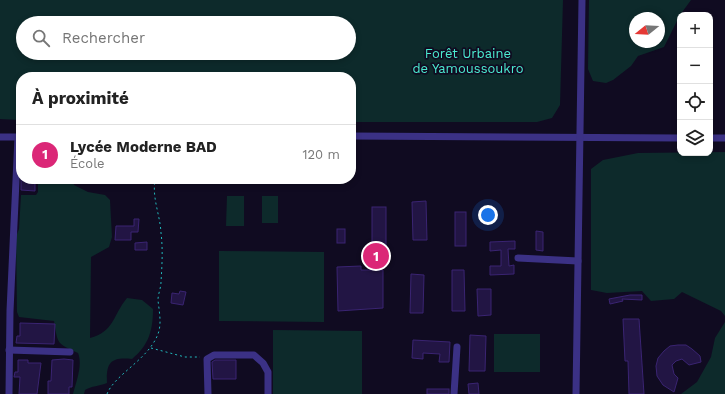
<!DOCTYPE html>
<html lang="fr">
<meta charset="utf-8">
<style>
body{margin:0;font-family:"Work Sans",sans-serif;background:#f2f2f2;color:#222}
.controls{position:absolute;right:12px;top:12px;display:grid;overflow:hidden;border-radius:8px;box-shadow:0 2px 6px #0003}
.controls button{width:36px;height:36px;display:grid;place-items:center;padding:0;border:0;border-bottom:1px solid #e0e0e0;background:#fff;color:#222;font:20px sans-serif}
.compass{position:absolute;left:629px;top:12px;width:36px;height:36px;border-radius:50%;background:#fff;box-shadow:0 2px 6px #0003;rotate:252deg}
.you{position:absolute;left:488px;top:215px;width:14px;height:14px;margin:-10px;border:3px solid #fff;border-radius:50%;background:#1a73e8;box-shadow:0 0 0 6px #1a73e833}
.badge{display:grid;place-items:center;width:26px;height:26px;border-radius:50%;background:#db2777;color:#fff;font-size:13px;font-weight:700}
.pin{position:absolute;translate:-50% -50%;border:2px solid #fff;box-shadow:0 1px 4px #0006}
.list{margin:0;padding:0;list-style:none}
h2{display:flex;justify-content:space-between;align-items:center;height:52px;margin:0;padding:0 16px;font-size:17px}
h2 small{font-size:13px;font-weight:400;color:#767676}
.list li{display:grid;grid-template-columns:26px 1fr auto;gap:12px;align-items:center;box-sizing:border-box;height:60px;padding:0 16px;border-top:1px solid #e0e0e0}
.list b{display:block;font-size:15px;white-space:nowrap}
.list p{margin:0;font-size:13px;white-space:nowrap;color:#767676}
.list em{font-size:13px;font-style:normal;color:#767676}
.icon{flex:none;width:22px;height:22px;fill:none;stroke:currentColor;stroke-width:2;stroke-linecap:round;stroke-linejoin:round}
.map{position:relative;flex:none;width:725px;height:394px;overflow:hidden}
.search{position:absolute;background:#fff;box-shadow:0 2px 6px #0003;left:16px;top:16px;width:340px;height:44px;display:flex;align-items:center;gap:10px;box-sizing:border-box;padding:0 14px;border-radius:22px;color:#767676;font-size:15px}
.panel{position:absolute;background:#fff;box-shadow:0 2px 6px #0003;left:16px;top:72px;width:340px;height:112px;border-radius:16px}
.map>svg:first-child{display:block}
.green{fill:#0d2a2b;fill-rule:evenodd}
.building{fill:#221544;stroke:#3a2472}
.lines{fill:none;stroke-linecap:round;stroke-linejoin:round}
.path{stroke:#21b9bc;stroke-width:1;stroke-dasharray:2 3;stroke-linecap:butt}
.minor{stroke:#3b3185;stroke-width:7}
.labels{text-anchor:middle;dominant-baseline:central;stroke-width:3.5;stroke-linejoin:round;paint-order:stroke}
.park-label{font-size:13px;fill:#4bebd0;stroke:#100b21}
</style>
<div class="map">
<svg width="725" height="394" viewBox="0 0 725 394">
<rect width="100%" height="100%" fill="#100b21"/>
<g class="green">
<path d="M0,0H563L560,105L552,118L537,122H351V77H21V120L0,119ZM23,23H349V53H23Z"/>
<path d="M589,0H691L680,15L664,47L638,56L631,66L613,80L606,83L593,81L588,69ZM635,18H659V42H635Z"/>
<polygon points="725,152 725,316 721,311 682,292 674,299 651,301 642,291 607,293 591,290 591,169 603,160 638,153"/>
<path d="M38,179H73L74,185L88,192L105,195L110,200L112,237L109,247L91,257L90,338C114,332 113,315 127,298L142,300L153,309C153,330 149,345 132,359C111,357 106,362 107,383C100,386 91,386 85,390L84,394H73C76,382 83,365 78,353C56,343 58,344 54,321L19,317L17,312L16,237L19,229L21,195H36L38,192Z"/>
<polygon points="227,196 244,196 244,226 226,226"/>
<rect x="262" y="196" width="16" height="27"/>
<polygon points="219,251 324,252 324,322 219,321"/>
<polygon points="725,322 725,394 681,394 697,382 711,357 715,338"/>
<polygon points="273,330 362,331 362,394 273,394"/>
<rect x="494" y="334" width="46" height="38"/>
</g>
<g class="building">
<polygon points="21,179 35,179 35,191 21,190"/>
<polygon points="426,201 427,240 413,240 412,202"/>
<rect x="372" y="207" width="14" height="40"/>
<rect x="455" y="212" width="11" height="34"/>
<polygon points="134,219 139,219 138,232 131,232 131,240 115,240 116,226 134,226"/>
<rect x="337" y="229" width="8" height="14"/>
<polygon points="536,231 543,232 543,251 536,250"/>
<polygon points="515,241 515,249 508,249 509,266 514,265 514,274 490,275 490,266 501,266 501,250 490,251 490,242"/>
<polygon points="147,242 147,250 135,250 135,243"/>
<polygon points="361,266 361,270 383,270 383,308 338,311 337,267"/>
<polygon points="452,270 464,270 465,311 452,311"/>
<polygon points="411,274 424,275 423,313 410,313"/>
<polygon points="477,289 491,289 491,315 478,316"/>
<polygon points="180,291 186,292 183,305 171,303 172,293 179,294"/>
<polygon points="630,295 642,295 642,300 622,299 623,301 610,304 609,299"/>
<polygon points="623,319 639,319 644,394 629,394 628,361 625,361"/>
<polygon points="20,323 55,324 54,344 16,343 17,336 20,336"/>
<polygon points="470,335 486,336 485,371 469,371"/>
<polygon points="413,340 450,342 449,362 439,362 440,354 423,353 423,359 412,358"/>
<polygon points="678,345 686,345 692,349 700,356 701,362 689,365 682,359 676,361 672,365 674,374 678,378 674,392 663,385 657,376 656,366 658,358 664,351 670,346"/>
<polygon points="64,359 73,360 72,387 69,387 69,394 48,394 48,381 51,381 52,360"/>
<polygon points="18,360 28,360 28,363 41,363 37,394 19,394 20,377 14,377 15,372 18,372"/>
<polygon points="215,360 236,360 236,379 213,379 212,362"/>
<polygon points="478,383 479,394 469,394 468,384"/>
<rect x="427" y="389" width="22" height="5"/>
</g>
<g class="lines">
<g class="path">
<polyline points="151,348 185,357 200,357"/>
<path d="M107,394C115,374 148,360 158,334C162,323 159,311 158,300C158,294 161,288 161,282C162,266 163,249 161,233C160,214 152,199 155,179"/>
</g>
<g class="minor">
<polyline points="351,136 680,138"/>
<polyline points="0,137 21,137"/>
<polyline points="710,138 725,138"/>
<polyline points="518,258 578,261"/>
<polyline points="9,350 70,352"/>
<polyline points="9,394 10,311 18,137"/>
<polyline points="208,394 207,359 214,355 254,355 263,363 268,372 268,394"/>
<polyline points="454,394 457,347"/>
<polyline points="576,394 582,0"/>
</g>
</g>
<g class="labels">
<g class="park-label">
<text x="468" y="53">Forêt Urbaine<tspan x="468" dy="15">de Yamoussoukro</tspan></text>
</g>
</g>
</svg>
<div class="controls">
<button>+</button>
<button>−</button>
<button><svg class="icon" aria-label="locate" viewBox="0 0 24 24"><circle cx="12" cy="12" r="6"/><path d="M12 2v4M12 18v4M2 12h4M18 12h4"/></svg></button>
<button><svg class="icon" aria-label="layers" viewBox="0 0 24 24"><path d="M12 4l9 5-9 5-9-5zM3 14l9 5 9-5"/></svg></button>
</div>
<svg class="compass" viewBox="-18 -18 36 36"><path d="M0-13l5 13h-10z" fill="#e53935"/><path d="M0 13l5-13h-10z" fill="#767676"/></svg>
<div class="you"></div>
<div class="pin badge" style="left:376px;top:256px">1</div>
<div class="search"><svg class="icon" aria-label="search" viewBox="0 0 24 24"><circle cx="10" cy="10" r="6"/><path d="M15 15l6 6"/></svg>Rechercher</div>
<section class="panel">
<h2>À proximité<small></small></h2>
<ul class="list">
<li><span class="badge">1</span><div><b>Lycée Moderne BAD</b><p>École</p></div><em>120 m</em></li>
</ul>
</section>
</div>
